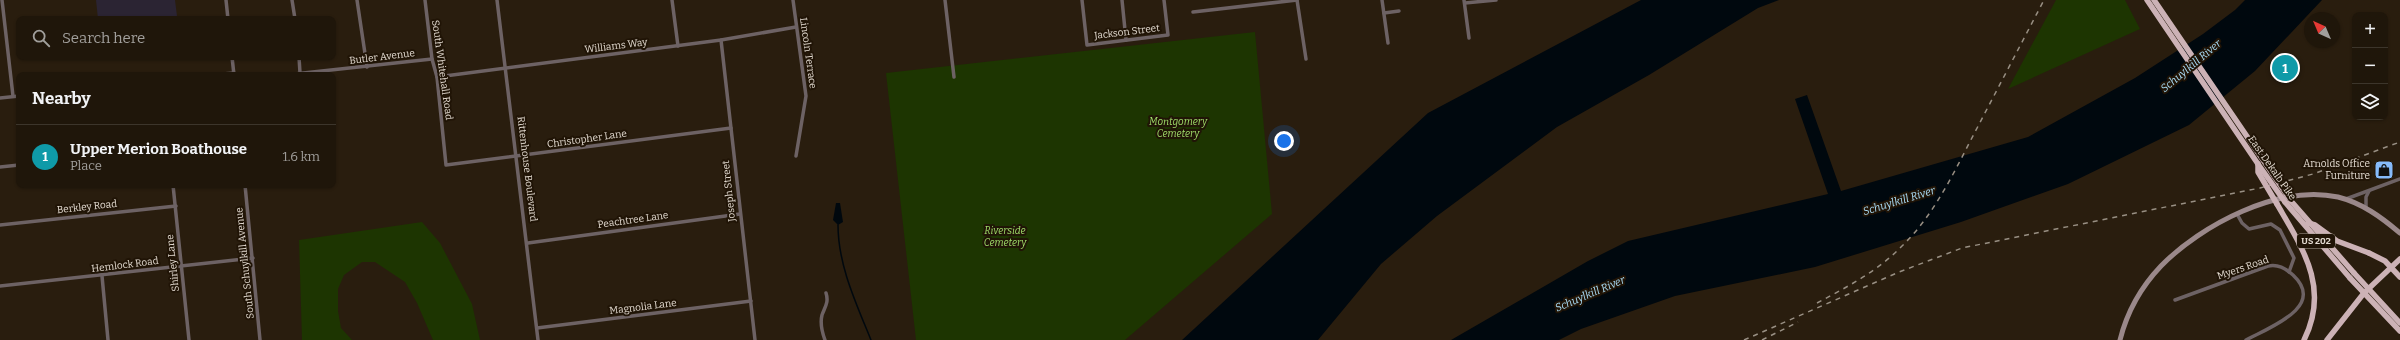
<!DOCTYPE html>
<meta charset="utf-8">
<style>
body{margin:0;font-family:Bitter,serif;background:#271f13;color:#f1f3f6}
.controls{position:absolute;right:12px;top:12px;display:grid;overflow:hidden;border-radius:8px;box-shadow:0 1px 3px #0004}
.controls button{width:36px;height:36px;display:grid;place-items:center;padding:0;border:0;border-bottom:1px solid #3c352b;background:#1f160a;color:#f1f3f6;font:20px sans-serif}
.compass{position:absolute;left:2304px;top:12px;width:36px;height:36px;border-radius:50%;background:#1f160a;box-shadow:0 1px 3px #0004;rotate:316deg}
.you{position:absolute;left:1284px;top:141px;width:14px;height:14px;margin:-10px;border:3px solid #fff;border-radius:50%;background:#1a73e8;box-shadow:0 0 0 6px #1a73e833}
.badge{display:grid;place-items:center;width:26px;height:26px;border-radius:50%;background:#d93025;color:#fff;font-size:13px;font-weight:700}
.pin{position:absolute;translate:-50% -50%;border:2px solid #fff;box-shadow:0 1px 4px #0006}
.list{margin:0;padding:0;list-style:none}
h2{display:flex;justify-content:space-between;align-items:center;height:52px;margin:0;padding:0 16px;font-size:17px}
h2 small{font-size:13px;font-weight:400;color:#a19f9c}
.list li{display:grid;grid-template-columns:26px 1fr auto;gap:12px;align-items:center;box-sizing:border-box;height:64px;padding:0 16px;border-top:1px solid #3c352b}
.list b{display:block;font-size:15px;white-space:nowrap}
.list p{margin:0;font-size:13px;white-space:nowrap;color:#a19f9c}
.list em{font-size:13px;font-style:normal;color:#a19f9c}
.icon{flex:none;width:22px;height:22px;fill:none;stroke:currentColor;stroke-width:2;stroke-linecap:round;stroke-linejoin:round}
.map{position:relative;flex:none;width:2400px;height:340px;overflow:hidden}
.search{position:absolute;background:#1f160a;box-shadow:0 1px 3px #0004;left:16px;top:16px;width:320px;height:44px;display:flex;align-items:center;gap:10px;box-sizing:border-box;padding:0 14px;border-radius:8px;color:#a19f9c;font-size:15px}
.panel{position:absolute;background:#1f160a;box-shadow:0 1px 3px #0004;left:16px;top:72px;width:320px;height:116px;border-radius:8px}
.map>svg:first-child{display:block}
.commercial{fill:#2b2433}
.green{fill:#1d3501}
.water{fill:#00080e}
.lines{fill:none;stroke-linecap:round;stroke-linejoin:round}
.stream{stroke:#00080e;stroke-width:1.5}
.minor{stroke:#6d6264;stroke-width:3.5}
.secondary{stroke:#9a888a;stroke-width:5}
.trunk{stroke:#ccb2b6;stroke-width:5.5}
.rail{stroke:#988f83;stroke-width:1.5;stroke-dasharray:5 5;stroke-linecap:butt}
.trunk-bridge{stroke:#ccb2b6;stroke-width:5.5}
.labels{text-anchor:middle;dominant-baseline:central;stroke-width:4;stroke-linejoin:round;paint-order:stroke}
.shield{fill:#201406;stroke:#a89f94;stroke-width:1}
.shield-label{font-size:9px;font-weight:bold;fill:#e3dbd1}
.street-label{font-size:10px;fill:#e3dbd1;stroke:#201406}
.park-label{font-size:10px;font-style:italic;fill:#a0dd6a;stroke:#201406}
.poi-label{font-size:10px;fill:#e3dbd1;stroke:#201406;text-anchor:end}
.water-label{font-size:11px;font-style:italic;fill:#a9dbf5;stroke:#201406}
</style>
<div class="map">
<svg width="2400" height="340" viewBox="0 0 2400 340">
<rect width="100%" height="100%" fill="#291d0e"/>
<polygon class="commercial" points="96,0 175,0 177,16 173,19 98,19"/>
<g class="green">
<polygon points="2056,0 2125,0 2140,29 2008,89"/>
<polygon points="1255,32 1272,214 1125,340 916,340 886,73"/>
<polygon points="422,222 440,243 472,304 480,340 433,340 417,303 405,282 375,262 362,262 344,275 338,289 338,311 341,328 352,340 302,340 299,240"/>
</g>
<g class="water">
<polygon points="1641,0 1779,0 1758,8 1649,75 1557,127 1437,216 1381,264 1318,340 1182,340 1428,113"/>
<polygon points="2245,0 2322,0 2255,71 2189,125 2068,184 1961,222 1815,267 1675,296 1581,329 1559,340 1451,340 1588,261 1628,241 1828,194 1795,99 1807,95 1841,191 2028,137 2135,78 2203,34 2235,10"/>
<polygon points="836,203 840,203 843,222 838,225 833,220"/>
</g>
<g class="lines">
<path class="stream" d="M838,225C838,265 856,303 871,340"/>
<g class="minor">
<polyline points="2,0 13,96"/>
<polyline points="226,0 228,19"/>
<polyline points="292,0 295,19"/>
<polyline points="357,0 367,67"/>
<polyline points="425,0 432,59 437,77 446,165 731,128"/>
<polyline points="497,0 538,340"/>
<polyline points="672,0 678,46"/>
<polyline points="793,0 806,96 796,156"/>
<polyline points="945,0 954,77"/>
<polyline points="1082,0 1087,45 1168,35 1164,0"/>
<polyline points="1122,0 1126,40"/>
<polyline points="1297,0 1306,59"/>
<polyline points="1382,0 1388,43"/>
<polyline points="1464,0 1469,38"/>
<polyline points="1465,3 1496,0"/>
<polyline points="1193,12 1297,0"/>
<polyline points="1384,13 1399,11"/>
<polyline points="721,40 755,340"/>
<polyline points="232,57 234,75"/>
<polyline points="299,57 300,73"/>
<polyline points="211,75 234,73"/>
<polyline points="285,75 432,59"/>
<polyline points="437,77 721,40 796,27"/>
<polyline points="0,98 19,96"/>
<polyline points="0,167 19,165"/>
<polyline points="173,185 189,340"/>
<polyline points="245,185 260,340"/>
<polyline points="2346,199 2400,179"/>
<polyline points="2366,208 2366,197 2369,191"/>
<polyline points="2237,214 2242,223 2249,229 2271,224 2280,230 2294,258 2289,272"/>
<polyline points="0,225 176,206"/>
<polyline points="528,243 740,214"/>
<polyline points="102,276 108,340"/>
<polyline points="0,286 253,258"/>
<path d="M2175,300L2268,266C2278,264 2285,268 2293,275C2327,307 2268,328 2246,340"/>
<polyline points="537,328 751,301"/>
<path d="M825,340C822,332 820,323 822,315C825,307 829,302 826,293"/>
</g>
<path class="secondary" d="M2120,340C2127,312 2141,287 2161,266C2201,225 2279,184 2338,197C2362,203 2381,217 2400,233"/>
<g class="trunk">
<polyline points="2147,0 2258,164"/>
<polyline points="2291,201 2354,273"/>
<polyline points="2285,202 2350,278"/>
<path d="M2277,204C2303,249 2330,288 2304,340"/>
<polyline points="2308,223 2315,225 2337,241 2369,253"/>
<polyline points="2327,340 2364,293 2400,259"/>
</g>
<g class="rail">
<path d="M1817,303C1847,287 1878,271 1902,246C1935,214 1954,172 1975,132C1998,88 2021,44 2044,0"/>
<polyline points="1744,340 1899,272 1962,248 2260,188 2313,174 2400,142"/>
<polyline points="1762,340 1798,322"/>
</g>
<g class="trunk-bridge">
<polyline points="2154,0 2291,201"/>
<polyline points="2258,164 2285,202"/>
<polyline points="2258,164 2258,172 2277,204"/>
<polyline points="2369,253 2385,261 2400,277"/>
<polyline points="2354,273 2400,323"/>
<polyline points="2350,278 2400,331"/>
</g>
</g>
<defs>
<symbol id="shop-square" viewBox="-11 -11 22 22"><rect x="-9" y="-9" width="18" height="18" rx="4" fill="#86bbfb" stroke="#201406"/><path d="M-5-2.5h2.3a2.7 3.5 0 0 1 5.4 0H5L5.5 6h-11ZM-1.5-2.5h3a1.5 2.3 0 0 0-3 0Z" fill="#111"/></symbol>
</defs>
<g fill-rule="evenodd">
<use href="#shop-square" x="2373" y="159" width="22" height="22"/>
</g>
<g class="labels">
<rect class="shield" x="2297" y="234" width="38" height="14" rx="3"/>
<g class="shield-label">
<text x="2316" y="241">US 202</text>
</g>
<g class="street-label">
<text transform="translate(1127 32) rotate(-7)">Jackson Street</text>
<text transform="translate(616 46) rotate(-7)">Williams Way</text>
<text transform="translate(808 53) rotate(82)">Lincoln Terrace</text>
<text transform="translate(382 57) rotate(-7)">Butler Avenue</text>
<text transform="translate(442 70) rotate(82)">South Whitehall Road</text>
<text transform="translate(587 139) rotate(-8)">Christopher Lane</text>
<text transform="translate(2272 168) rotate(55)">East Dekalb Pike</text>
<text transform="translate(527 169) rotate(83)">Rittenhouse Boulevard</text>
<text transform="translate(729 191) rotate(-96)">Joseph Street</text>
<text transform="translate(87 207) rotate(-6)">Berkley Road</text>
<text transform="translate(633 220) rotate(-8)">Peachtree Lane</text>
<text transform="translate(173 263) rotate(-96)">Shirley Lane</text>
<text transform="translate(245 263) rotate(-96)">South Schuylkill Avenue</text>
<text transform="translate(125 265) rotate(-7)">Hemlock Road</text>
<text transform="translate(2243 268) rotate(-19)">Myers Road</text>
<text transform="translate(643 307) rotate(-7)">Magnolia Lane</text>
</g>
<g class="park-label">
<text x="1178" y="122">Montgomery<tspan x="1178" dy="12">Cemetery</tspan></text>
<text x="1005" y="231">Riverside<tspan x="1005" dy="12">Cemetery</tspan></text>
</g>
<g class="poi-label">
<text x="2370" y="164">Arnolds Office<tspan x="2370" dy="12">Furniture</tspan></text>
</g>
<g class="water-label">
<text transform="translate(2191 66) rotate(-40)">Schuylkill River</text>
<text transform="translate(1899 201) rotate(-17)">Schuylkill River</text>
<text transform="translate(1590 294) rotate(-23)">Schuylkill River</text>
</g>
</g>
</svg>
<div class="controls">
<button>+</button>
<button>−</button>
<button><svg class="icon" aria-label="layers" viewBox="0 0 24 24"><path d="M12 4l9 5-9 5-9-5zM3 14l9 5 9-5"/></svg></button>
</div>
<svg class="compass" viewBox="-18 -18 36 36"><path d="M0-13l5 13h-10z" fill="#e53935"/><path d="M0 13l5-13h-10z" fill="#a19f9c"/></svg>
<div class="you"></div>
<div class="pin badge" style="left:2285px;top:68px;background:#0f9aa8">1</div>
<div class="search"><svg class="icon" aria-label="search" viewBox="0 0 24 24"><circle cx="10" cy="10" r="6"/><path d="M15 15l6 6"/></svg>Search here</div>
<section class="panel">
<h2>Nearby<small></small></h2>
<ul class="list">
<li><span class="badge" style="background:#0f9aa8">1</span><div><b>Upper Merion Boathouse</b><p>Place</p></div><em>1.6 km</em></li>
</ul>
</section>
</div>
